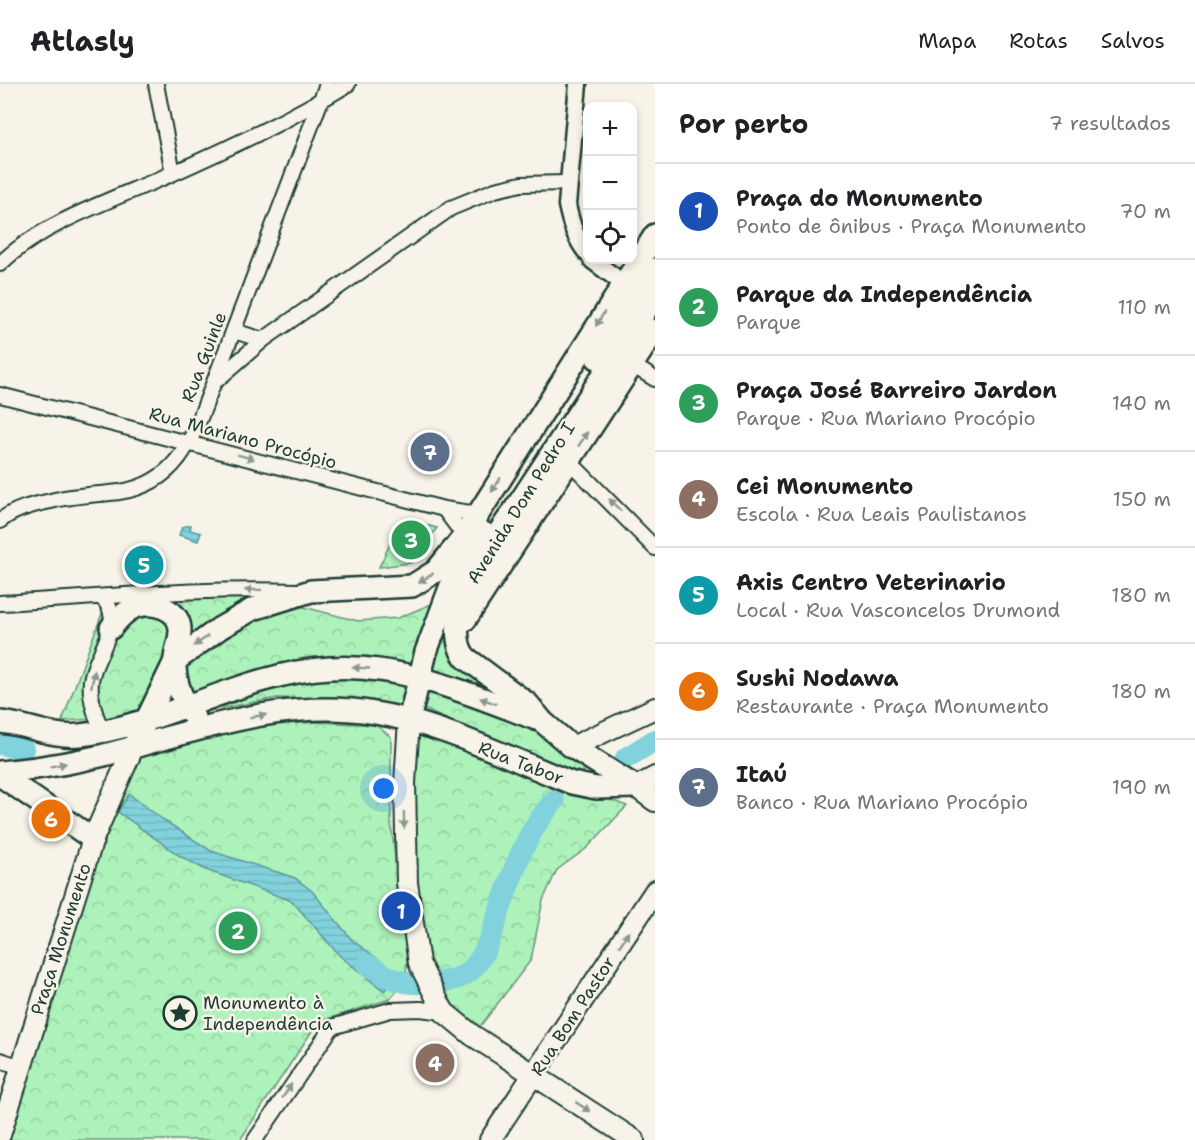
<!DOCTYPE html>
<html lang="pt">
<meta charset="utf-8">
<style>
body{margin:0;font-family:"Shantell Sans",sans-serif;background:#f6f6f6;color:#202124}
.controls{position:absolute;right:18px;top:18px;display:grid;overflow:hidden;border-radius:12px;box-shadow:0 3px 9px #0003}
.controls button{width:54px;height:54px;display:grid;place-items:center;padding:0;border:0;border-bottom:2px solid #e0e0e0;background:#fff;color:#202124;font:30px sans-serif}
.you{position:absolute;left:384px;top:705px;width:21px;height:21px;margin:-15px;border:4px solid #fff;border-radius:50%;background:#1a73e8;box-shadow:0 0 0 9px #1a73e833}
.badge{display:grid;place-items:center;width:39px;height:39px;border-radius:50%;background:#1a73e8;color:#fff;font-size:20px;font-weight:700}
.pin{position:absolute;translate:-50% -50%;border:3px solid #fff;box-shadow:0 2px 6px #0006}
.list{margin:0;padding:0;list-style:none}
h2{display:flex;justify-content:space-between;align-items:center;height:78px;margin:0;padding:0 24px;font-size:26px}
h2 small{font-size:20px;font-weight:400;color:#757577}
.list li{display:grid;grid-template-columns:39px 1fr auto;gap:18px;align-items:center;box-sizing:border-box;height:96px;padding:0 24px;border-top:2px solid #e0e0e0}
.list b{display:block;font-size:22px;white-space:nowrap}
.list p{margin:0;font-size:20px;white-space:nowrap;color:#757577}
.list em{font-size:20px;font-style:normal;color:#757577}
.icon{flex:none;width:33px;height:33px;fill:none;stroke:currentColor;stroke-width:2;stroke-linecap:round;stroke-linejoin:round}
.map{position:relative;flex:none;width:655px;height:1056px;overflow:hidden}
header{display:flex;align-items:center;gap:36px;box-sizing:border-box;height:84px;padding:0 30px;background:#fff;border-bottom:2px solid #e0e0e0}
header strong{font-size:28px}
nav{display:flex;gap:33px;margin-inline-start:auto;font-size:21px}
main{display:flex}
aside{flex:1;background:#fff}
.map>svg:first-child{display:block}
.park{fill:url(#park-crowns);stroke:#669778;stroke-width:1.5}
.water{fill:url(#water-rules);stroke:#5a9699;stroke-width:1.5}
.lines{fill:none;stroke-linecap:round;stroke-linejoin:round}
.river{stroke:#82d2dd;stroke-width:22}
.minor-casing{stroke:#1f3d34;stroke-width:18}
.tertiary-casing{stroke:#1f3d34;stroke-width:21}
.secondary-casing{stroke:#1f3d34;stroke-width:24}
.primary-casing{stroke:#1f3d34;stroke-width:26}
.minor{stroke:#f7f3e8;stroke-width:14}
.tertiary{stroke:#f7f3e8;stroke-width:16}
.secondary{stroke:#f7f3e8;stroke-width:20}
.primary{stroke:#f7f3e8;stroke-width:21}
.oneway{fill:#8b988e}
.labels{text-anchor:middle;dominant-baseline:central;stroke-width:5;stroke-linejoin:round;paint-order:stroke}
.street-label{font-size:18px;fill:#1f3d34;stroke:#f7f3e8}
.poi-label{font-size:18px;fill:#1f3d34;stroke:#f7f3e8;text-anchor:start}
</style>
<header>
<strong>Atlasly</strong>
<nav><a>Mapa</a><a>Rotas</a><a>Salvos</a></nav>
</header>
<main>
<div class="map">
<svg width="655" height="1056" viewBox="0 0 655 1056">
<defs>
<pattern id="park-crowns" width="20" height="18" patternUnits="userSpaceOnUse" patternTransform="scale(1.5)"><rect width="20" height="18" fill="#adf1bb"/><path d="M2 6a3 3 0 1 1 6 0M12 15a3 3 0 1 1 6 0" fill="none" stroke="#94d0a1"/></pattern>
<pattern id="water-rules" width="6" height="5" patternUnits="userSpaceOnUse" patternTransform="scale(1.5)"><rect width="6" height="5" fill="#82d2dd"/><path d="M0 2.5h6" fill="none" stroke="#70b5be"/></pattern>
</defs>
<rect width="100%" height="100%" fill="#f7f3e8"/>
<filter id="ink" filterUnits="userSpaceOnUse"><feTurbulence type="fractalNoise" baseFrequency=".0167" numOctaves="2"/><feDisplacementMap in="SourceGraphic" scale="12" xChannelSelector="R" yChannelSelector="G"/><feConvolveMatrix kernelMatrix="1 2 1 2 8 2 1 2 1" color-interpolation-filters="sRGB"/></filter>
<g filter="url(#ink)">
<g class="park">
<polygon points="402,435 437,444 410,479 379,483"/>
<path d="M257,511L358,537L398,534L429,521L453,550L591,685L581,688L557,683L425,626L365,616L277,614L197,629L62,637L104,524C123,508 228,512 257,511Z"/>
<polygon points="319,638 376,641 391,653 391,739 407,876 405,898 390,915 318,938 240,1056 8,1056 101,757 140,674 219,651 266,641"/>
<polygon points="418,644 627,722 587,764 557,786 543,816 531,876 475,949 465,941 426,888 412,766 410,722"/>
</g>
<g class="water">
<polygon points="191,441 190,446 201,449 198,457 179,451 182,443"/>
<polygon points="129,710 162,735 211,767 295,794 312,807 353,857 399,890 384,907 340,872 292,817 206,786 180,772 118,728"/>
</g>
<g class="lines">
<g class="river">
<polyline points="0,660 23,665"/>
<polyline points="626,674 655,656"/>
<path d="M368,881C392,896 402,901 431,899C446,897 458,897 470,887C486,872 491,851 498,831C512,791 525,748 554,717"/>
</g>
<defs>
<g id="minor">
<polyline points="156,0 173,89"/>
<path d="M0,180C43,138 115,115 169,91C230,64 292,35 348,0"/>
<polyline points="234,247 263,256"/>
<polyline points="632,281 655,295"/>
<polyline points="217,296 263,256 451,124 495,106 521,100 567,99"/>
<polyline points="0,311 444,425 477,430"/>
<polyline points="569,377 655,464"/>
<polyline points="444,425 468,457"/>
<path d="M0,437C14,425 33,421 51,417C73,411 96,411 119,408C181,399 194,349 214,298L327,0"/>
<path d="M102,514C128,537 94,570 91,597C89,614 95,631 102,647"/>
<path d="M0,519C99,514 198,503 297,507"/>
<polyline points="0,976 21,983"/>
<polyline points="255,1056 332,943 390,926 420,925 444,928"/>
</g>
<g id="tertiary">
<path d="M578,0L567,121C571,140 576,156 588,170"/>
<polyline points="592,176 624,200"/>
</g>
<g id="secondary">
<polyline points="409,636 405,699 407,799 419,879 438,917 444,928 472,951 634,1056"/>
<polyline points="572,663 655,624"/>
<polyline points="655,693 636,703 655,717"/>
<polyline points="0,1051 93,755 133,664"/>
<polyline points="490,1056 655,807"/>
</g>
<g id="primary">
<polyline points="597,274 655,185"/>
<polyline points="465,536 655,246"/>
<path d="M111,544C118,535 125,527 135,523C152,517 178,524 180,544C181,555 175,566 175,576C174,595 182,618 194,633"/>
<polyline points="409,636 426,568 453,496 484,449"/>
<path d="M0,638C27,640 52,654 80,651C166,641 243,589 330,584C401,579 472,611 536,635"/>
<polyline points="133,664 175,577 220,544 253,525 311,507 412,502 436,487 465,451 655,151"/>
<path d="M0,688C46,684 90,676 134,663C212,641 293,615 375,629C439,639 511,675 572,699L596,704L636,703"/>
<polyline points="0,691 93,755"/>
<path d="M636,703L572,663L543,638L528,620L466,574C453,560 457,530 464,513C477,475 506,440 527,407C570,342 612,277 655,212"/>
</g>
</defs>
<use href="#minor" class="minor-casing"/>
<use href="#tertiary" class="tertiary-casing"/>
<use href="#secondary" class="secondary-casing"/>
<use href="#primary" class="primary-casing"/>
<use href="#minor" class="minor"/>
<use href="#tertiary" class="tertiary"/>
<use href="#secondary" class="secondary"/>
<use href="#primary" class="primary"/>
</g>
<defs><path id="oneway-solid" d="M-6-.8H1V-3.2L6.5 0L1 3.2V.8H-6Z" transform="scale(1.5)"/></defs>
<g class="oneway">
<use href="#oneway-solid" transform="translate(600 235) rotate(121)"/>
<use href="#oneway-solid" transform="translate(583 355) rotate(-57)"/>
<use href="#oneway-solid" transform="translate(246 373) rotate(15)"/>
<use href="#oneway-solid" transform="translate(496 401) rotate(122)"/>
<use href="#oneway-solid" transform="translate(615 421) rotate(-134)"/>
<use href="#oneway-solid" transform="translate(426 494) rotate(147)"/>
<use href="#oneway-solid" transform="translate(253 506) rotate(179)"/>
<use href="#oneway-solid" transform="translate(201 557) rotate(144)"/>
<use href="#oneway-solid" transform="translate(361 584) rotate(-177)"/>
<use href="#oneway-solid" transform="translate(93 595) rotate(-78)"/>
<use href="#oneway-solid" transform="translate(488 617) rotate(-160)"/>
<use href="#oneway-solid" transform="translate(258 632) rotate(-9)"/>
<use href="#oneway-solid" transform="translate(58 681) rotate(-12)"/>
<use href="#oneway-solid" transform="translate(404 736) rotate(89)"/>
<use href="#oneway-solid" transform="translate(624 855) rotate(-57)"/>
<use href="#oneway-solid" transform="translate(287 1007) rotate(-57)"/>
<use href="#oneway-solid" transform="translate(583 1023) rotate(33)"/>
</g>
</g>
<defs>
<symbol id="sight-ring" viewBox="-11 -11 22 22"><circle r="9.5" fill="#f7f3e8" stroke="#1f3d34" stroke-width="1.5"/><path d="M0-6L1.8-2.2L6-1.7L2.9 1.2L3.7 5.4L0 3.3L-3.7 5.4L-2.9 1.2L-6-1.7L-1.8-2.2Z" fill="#1f3d34"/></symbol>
</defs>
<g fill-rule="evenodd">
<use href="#sight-ring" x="161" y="910" width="38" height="38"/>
</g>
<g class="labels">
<g class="street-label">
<text transform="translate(204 273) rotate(-69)">Rua Guinle</text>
<text transform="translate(243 354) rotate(15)">Rua Mariano Procópio</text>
<text transform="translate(521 419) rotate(-58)">Avenida Dom Pedro I</text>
<text transform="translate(521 679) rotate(21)">Rua Tabor</text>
<text transform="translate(61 855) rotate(-72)">Praça Monumento</text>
<text transform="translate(573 932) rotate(-57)">Rua Bom Pastor</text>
</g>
<g class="poi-label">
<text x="203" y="919">Monumento à<tspan x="203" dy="21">Independência</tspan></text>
</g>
</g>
</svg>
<div class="controls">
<button>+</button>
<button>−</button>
<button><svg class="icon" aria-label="locate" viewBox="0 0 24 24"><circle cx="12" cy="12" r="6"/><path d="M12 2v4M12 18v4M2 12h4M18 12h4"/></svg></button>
</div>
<div class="you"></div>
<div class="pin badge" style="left:401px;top:827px;background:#1a4fb4">1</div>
<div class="pin badge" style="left:238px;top:847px;background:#2e9e5b">2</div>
<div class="pin badge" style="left:411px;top:456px;background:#2e9e5b">3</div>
<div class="pin badge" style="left:435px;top:979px;background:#8d6e63">4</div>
<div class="pin badge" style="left:144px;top:481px;background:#0f9aa8">5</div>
<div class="pin badge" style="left:51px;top:735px;background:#e8710a">6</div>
<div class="pin badge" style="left:430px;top:368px;background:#5c6f8a">7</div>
</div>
<aside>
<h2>Por perto<small>7 resultados</small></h2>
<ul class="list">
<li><span class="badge" style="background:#1a4fb4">1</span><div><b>Praça do Monumento</b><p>Ponto de ônibus · Praça Monumento</p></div><em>70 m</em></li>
<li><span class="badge" style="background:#2e9e5b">2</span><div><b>Parque da Independência</b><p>Parque</p></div><em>110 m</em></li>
<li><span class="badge" style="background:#2e9e5b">3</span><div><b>Praça José Barreiro Jardon</b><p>Parque · Rua Mariano Procópio</p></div><em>140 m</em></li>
<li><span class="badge" style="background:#8d6e63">4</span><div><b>Cei Monumento</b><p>Escola · Rua Leais Paulistanos</p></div><em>150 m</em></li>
<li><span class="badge" style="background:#0f9aa8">5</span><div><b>Axis Centro Veterinario</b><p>Local · Rua Vasconcelos Drumond</p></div><em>180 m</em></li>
<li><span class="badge" style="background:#e8710a">6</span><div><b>Sushi Nodawa</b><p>Restaurante · Praça Monumento</p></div><em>180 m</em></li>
<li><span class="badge" style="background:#5c6f8a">7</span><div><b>Itaú</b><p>Banco · Rua Mariano Procópio</p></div><em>190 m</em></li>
</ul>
</aside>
</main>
